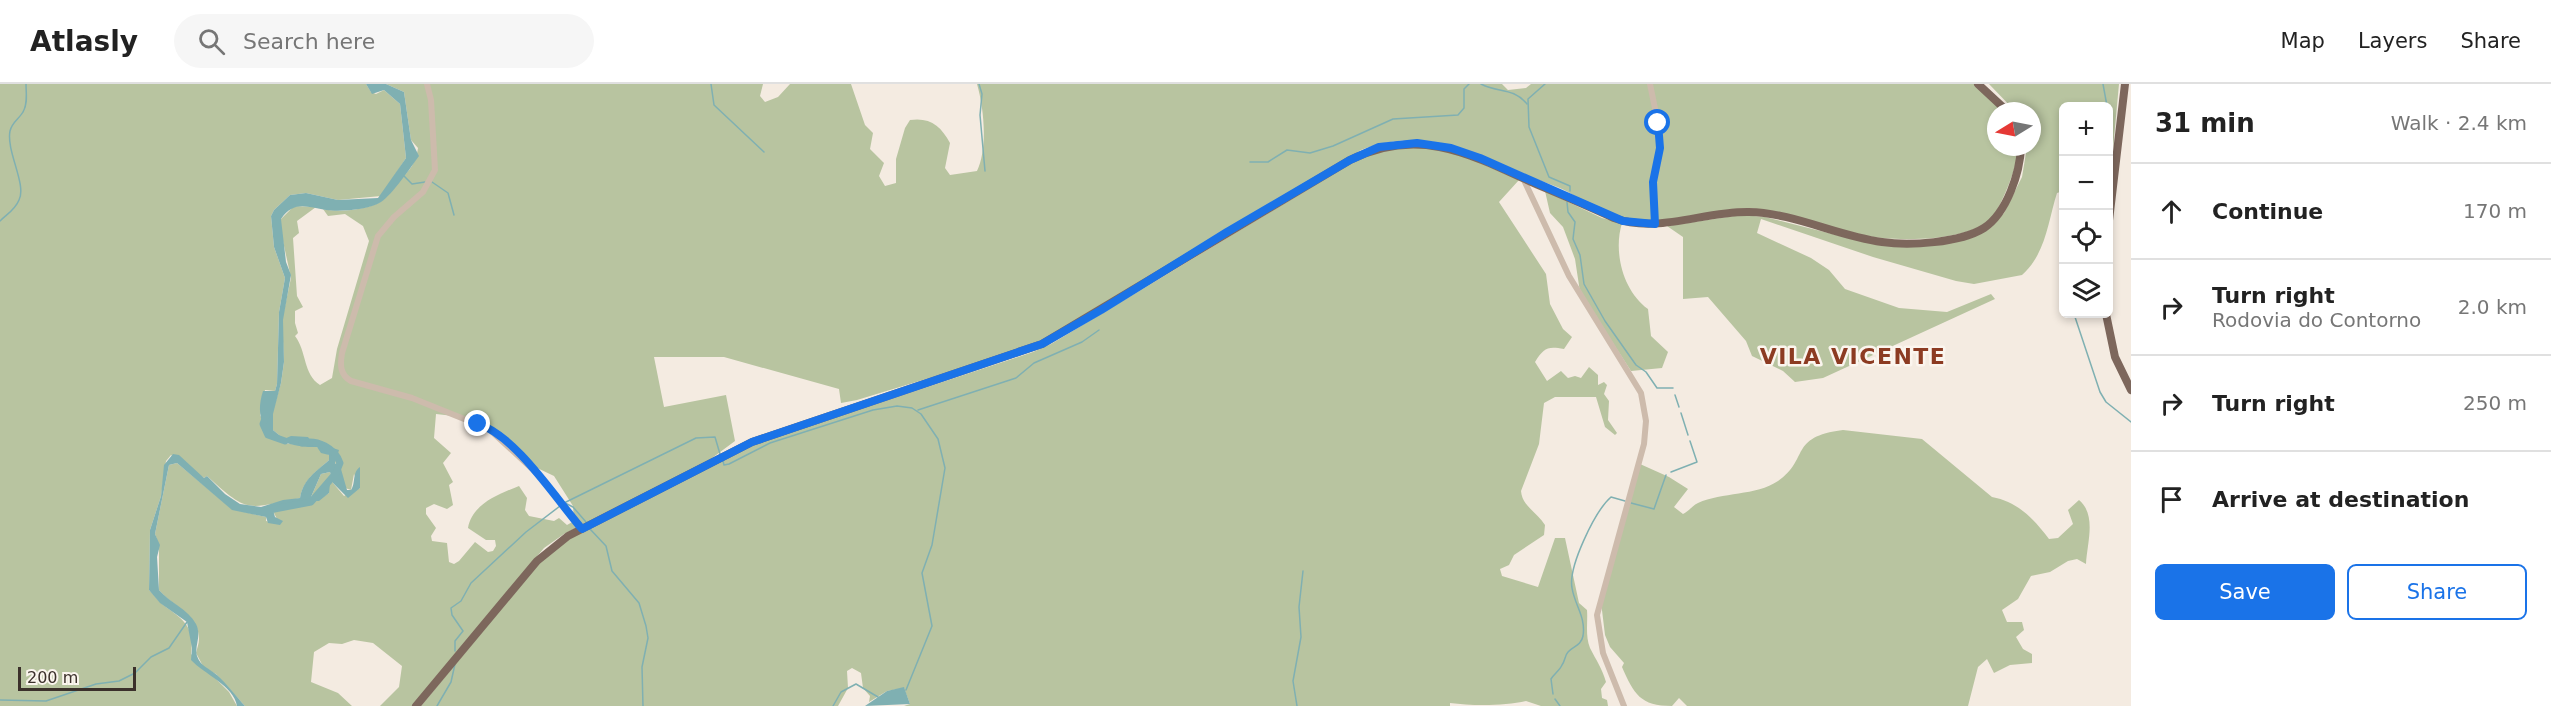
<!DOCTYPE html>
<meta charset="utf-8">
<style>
body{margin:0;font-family:"DejaVu Sans",sans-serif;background:#f6f6f6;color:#222}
.controls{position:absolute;right:18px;top:18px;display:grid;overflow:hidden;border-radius:9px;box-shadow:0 3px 9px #0003}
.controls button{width:54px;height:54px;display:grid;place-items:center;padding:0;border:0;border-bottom:2px solid #e0e0e0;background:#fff;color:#222;font:30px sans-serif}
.compass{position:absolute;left:1987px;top:18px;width:54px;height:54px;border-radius:50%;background:#fff;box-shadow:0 3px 9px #0003;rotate:260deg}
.scale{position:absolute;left:18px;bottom:15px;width:118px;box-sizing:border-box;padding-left:6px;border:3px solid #3b302b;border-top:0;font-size:16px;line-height:21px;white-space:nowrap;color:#3b302b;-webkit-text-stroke:4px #fbf5ee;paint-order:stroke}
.stop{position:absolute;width:18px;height:18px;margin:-14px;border:4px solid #1a73e8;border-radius:50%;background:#fff}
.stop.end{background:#1a73e8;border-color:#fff;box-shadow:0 2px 6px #0008}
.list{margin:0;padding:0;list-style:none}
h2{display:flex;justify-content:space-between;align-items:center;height:78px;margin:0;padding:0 24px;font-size:26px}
h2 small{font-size:20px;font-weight:400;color:#767676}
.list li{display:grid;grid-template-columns:39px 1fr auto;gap:18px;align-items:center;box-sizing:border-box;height:96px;padding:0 24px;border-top:2px solid #e0e0e0}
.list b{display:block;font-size:22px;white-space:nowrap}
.list p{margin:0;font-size:20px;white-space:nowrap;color:#767676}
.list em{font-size:20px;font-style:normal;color:#767676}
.actions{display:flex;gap:12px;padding:18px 24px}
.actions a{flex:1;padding:14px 0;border:2px solid #1a73e8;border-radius:9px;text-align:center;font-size:21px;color:#1a73e8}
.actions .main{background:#1a73e8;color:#fff}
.icon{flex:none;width:33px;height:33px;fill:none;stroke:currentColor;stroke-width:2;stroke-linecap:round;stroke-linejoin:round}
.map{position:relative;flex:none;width:2131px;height:622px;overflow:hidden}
header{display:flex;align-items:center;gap:36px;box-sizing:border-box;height:84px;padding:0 30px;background:#fff;border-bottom:2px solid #e0e0e0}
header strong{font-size:28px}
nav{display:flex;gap:33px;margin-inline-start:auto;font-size:21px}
.search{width:420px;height:54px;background:#f6f6f6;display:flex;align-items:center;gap:15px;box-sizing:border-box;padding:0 21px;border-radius:33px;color:#767676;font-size:22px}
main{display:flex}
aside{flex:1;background:#fff}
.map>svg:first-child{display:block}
.green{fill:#b8c4a0;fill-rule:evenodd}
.water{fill:#7fb0b2}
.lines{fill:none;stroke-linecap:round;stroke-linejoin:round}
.stream{stroke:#7fb0b2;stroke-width:1.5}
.river{stroke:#7fb0b2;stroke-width:7}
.tertiary{stroke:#cdbbac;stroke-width:6}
.primary{stroke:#7d675c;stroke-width:8}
.route{stroke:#1a73e8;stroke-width:8}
.labels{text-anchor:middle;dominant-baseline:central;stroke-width:5;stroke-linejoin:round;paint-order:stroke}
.district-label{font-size:22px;font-weight:bold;letter-spacing:1.5px;fill:#8c3b22;stroke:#fbf5ee}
</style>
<header>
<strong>Atlasly</strong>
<div class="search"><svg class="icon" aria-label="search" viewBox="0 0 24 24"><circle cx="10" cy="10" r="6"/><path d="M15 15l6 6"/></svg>Search here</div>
<nav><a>Map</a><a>Layers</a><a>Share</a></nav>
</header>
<main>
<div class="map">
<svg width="2131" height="622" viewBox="0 0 2131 622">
<rect width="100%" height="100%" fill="#f4ebe1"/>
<g class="green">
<path d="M0,0H366L371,8L376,10L384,6L400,20L406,74L381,112L338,116L306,109L290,111L274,126L271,132L274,163L285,194L279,228L277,300L275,307L265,306L260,331L270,350L282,359L317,363L329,371V376C316,388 303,396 300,414C246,425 249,430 207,392L204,394L171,371L166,377L161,412L150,446L149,506C154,510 157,516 162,520C182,535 195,541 191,570L229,608L237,622H0Z"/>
<path d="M386,0H763L760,12L765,18L778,13L790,0H851L865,41L873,49L870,65L884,79L879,92L885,102L896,99V75L905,44L910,36C930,33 941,42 950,59L945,84L950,91L977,87C988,64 984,24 977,0H1502L1508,6L1526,4L1531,0H1977L2006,27H1996V63H2020C2017,81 2004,116 1994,131C1973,159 1893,158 1863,151C1828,144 1793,128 1757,125C1715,121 1672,144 1631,135C1608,130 1588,120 1568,108C1555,101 1540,97 1526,91C1470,65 1423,43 1361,66L1054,251L1005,271L857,316L841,319L839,305L724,273H654L664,323L726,311L735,357L708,377L564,450L544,464L412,622H380L399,603L402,582L373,559L354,556L342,560L329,559L314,568L311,598L338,609L352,622H245L216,590L204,584L196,569C197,564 199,560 199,555C199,530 173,523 159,506V461L155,450L169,381L177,379L232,425L266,433V437L275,439L277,435L273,427C289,415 312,421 329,409L324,398L319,413L314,416L311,413L321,390L330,388L333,399L344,412L360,404L354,390L351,406L345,404L335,378L337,369C325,357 301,350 285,356L273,346L272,330L281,299L284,278L282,236L291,194L281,148V135L294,122L316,123L297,137L299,149L293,154L297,212L303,223L295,227V239L298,249L295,252C307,268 303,290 320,301L332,294L337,265L369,157L363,142L345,130L328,132L323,125C339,129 371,126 384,115C390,110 394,102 399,97C410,86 416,79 418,64L411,56L404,8ZM436,330L463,333L504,355L531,381L554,392L573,422L574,437L567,441L559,434L554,437L529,432L525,426L527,414L519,402C499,410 472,420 468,444L486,456H495L496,462L493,467L488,468L475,458L459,477L454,480L449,478L447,459L432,457L431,452L436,444L426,430V424L434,420L447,425L453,421L449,401L453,398L443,379L451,369L434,354Z"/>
<path d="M1989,0H2119L2109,107L2108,22H2064L2063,107L2057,109C2048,137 2046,170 2022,191L1974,200L1956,197L1873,173L1761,135L1757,149L1811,174L1829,186L1845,205L1899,224L1947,228L1991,210L1995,215L1823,294L1795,298L1783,287L1752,272L1746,257L1708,213L1683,215V153L1667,142L1741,131L1765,133L1864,158L1971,154L1983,148L2004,129L2022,93L2027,63H2032V27H2015Z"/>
<path d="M1405,61L1455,68L1519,96L1499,118L1546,190L1550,220L1563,245L1572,253L1564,265C1547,262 1544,264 1535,278L1547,297L1561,287L1568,294L1575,292L1581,294L1589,283L1598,291V301L1604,298L1607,301L1604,310L1609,317L1608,336L1617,349L1615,351L1605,343L1596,313H1555L1544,319L1539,360L1521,407C1522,422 1537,428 1545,441L1544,451L1514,471L1509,481L1500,485L1502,492L1538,503L1555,454H1565L1579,519L1587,526C1588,538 1585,551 1590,564C1596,576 1602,584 1606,598L1601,605L1602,614L1607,616L1608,622H1541L1526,617C1505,622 1472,622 1450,619V622H904L910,620L904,604L887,607L869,618L870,612L863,604L861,589L852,584L847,587L848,604L838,622H421L538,480L564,457L746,363L1033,268L1051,260L1365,71Z"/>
<path d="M1545,107L1602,134L1622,139C1613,168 1623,207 1648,225L1651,252L1668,268L1662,284L1631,287L1580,208L1575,175L1563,143L1550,129Z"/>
<path d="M1843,346L1922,355L1992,413C2018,418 2033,434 2049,455L2058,454L2073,440L2068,426L2079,416C2097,431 2087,459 2086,480L2077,475L2068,477L2050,488L2031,492L2018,515L2002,526L2007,538H2022L2024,546L2016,553L2023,565L2032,570V579L2010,581L1994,589L1987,575L1978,583L1968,622H1687L1679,614L1672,622C1640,622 1634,610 1622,583L1624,579L1610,563L1605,551L1601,518L1640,380L1669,393L1688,405L1674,423L1683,430C1689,427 1693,421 1698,419C1722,408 1756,412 1778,397C1810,375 1788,353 1843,346Z"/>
</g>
<g class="water">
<path d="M366,0H386L404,8L411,56L419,72C411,83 392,111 381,118C368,126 340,128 326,126C307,123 294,116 281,135L286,178L291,191L283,236L284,278L281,299L273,330V346L284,355L291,352L308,353L311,357L339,366L335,379L341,385L347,406H351C356,399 352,388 360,383V404L348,414L333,399L330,388L321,390L311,413L314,416L319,413L324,398L330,400L329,409L319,417H308L273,426L275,433L283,437L280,441L268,439L266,433L232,426L177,379L169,381L155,450L160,461L157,473L159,506C170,519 188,525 196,540C202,552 194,562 197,572C201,583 209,584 217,591C227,600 236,612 245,622H237C234,602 204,590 191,576L192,564L187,538L160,519L149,506L150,446L161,412L164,381L173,370L179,371L204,394L207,392L225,410L240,420L261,423L283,416L300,414C303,395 316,388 329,376V371L321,369L317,363C280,364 250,348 263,307H275L277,300L279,228L285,194L274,163L271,132L274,126L290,111L306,109L338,116L378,114L406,74L400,20L384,6L372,10Z"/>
<polygon points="904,603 910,620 865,622 887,607"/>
</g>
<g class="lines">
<g class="stream">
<polyline points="711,0 714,21 764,68"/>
<polyline points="979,0 982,10 980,31 985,87"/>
<path d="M1481,0C1498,9 1513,3 1527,20"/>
<polyline points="1545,0 1528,15 1529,43 1549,93 1570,102 1570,107"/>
<polyline points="2103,0 2107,22"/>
<polyline points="1250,78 1268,78 1287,66 1310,69 1333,62 1393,35 1458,31 1464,24 1464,5 1469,0"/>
<polyline points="404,92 412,100 425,98"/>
<polyline points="432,98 448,109 454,131"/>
<polyline points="1567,118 1568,128 1575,138 1573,155 1580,171 1584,200 1605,237 1636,281 1646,288 1657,304 1673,304"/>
<path d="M0,137C7,130 15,126 19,116C27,101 6,67 10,47C12,38 19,35 23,28C28,20 26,9 26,0"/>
<polyline points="2074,230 2100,308 2106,318 2131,338"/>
<polyline points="1675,311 1679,323"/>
<polyline points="918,326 1016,294 1034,279 1082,258 1099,246"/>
<polyline points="1681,329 1688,351"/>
<polyline points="723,377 724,381 729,380 770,359 873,326 897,322 912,324 921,330 938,355 945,384 932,461 922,489 932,542 906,606"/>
<polyline points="1671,388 1697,378 1690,357"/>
<polyline points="564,419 696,354 715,353 720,370"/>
<polyline points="565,419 573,423 586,438"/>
<polyline points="1631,419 1654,425 1666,391"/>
<polyline points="590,445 606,462 612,487 639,519 646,542 648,554 642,583 643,622"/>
<polyline points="455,567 455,557 463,547 452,531 451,524 461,517 471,499 526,448 560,422"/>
<path d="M1553,610L1551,595C1554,590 1560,586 1562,581C1565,577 1565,571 1568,568C1573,562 1581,562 1583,552C1586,533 1575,522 1572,504C1568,483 1595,427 1611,413L1625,417"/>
<polyline points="1555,615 1560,622"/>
<polyline points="0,616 46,617 96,600 119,597 135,589 151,573 169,564 187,538"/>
<polyline points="437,622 451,598 455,580"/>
<polyline points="833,622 841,608 856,600 878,613"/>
<polyline points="1297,622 1293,597 1301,553 1299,523 1303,487"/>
</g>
<g class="river">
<polyline points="266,332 263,340 268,351 285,357"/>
<path d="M264,427L311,418L336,389L340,379C335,364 317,355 302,359"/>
</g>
<g class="tertiary">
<path d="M427,0L431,16L435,86L423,108L394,133L378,152L342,269C340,281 340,291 351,297L412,314L489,345L541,393L582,445"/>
<polyline points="1650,0 1660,49 1660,64 1653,97 1655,140"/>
<polyline points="1523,94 1569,192 1641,309 1646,337 1644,360 1597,531 1603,569 1624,622"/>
</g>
<g class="primary">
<polyline points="1978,0 2007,27"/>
<polyline points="2108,145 2125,0"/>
<polyline points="2106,230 2115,273 2131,306"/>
<path d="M416,622L537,477L568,452L752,358L1042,260L1350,76C1416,43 1467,68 1529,97C1557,109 1586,121 1614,134C1657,150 1704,127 1749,128C1794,129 1837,152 1882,158C1909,162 1960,159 1984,144C2007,129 2020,88 2021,63"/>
</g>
</g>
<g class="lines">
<path class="route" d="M478,340C515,351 556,415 582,445L752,358L1042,260L1101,226L1227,148L1350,76L1379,63L1417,59L1451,64L1480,74L1623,137L1655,140L1653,98L1660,64L1658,39"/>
</g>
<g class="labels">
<g class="district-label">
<text x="1853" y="272">VILA VICENTE</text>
</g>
</g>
</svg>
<div class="controls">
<button>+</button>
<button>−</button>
<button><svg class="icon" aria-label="locate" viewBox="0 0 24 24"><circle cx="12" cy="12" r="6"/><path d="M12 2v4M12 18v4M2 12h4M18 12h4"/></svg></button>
<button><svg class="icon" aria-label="layers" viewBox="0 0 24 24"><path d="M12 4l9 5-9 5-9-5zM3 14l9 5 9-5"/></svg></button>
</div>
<svg class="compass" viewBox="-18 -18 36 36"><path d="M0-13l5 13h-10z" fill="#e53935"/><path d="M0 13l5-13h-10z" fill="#767676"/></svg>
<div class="scale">200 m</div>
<div class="stop" style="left:1658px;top:39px"></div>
<div class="stop end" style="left:478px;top:340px"></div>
</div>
<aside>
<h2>31 min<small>Walk · 2.4 km</small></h2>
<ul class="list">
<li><svg class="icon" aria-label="ahead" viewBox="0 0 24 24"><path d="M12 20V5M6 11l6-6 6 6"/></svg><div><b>Continue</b></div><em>170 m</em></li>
<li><svg class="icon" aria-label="right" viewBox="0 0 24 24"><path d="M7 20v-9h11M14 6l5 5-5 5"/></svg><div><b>Turn right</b><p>Rodovia do Contorno</p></div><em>2.0 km</em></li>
<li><svg class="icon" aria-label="right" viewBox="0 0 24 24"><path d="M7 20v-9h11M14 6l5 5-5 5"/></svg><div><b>Turn right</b></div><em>250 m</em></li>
<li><svg class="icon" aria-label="arrive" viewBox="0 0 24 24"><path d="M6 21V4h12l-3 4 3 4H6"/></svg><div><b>Arrive at destination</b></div></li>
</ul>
<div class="actions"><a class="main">Save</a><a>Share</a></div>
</aside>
</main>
